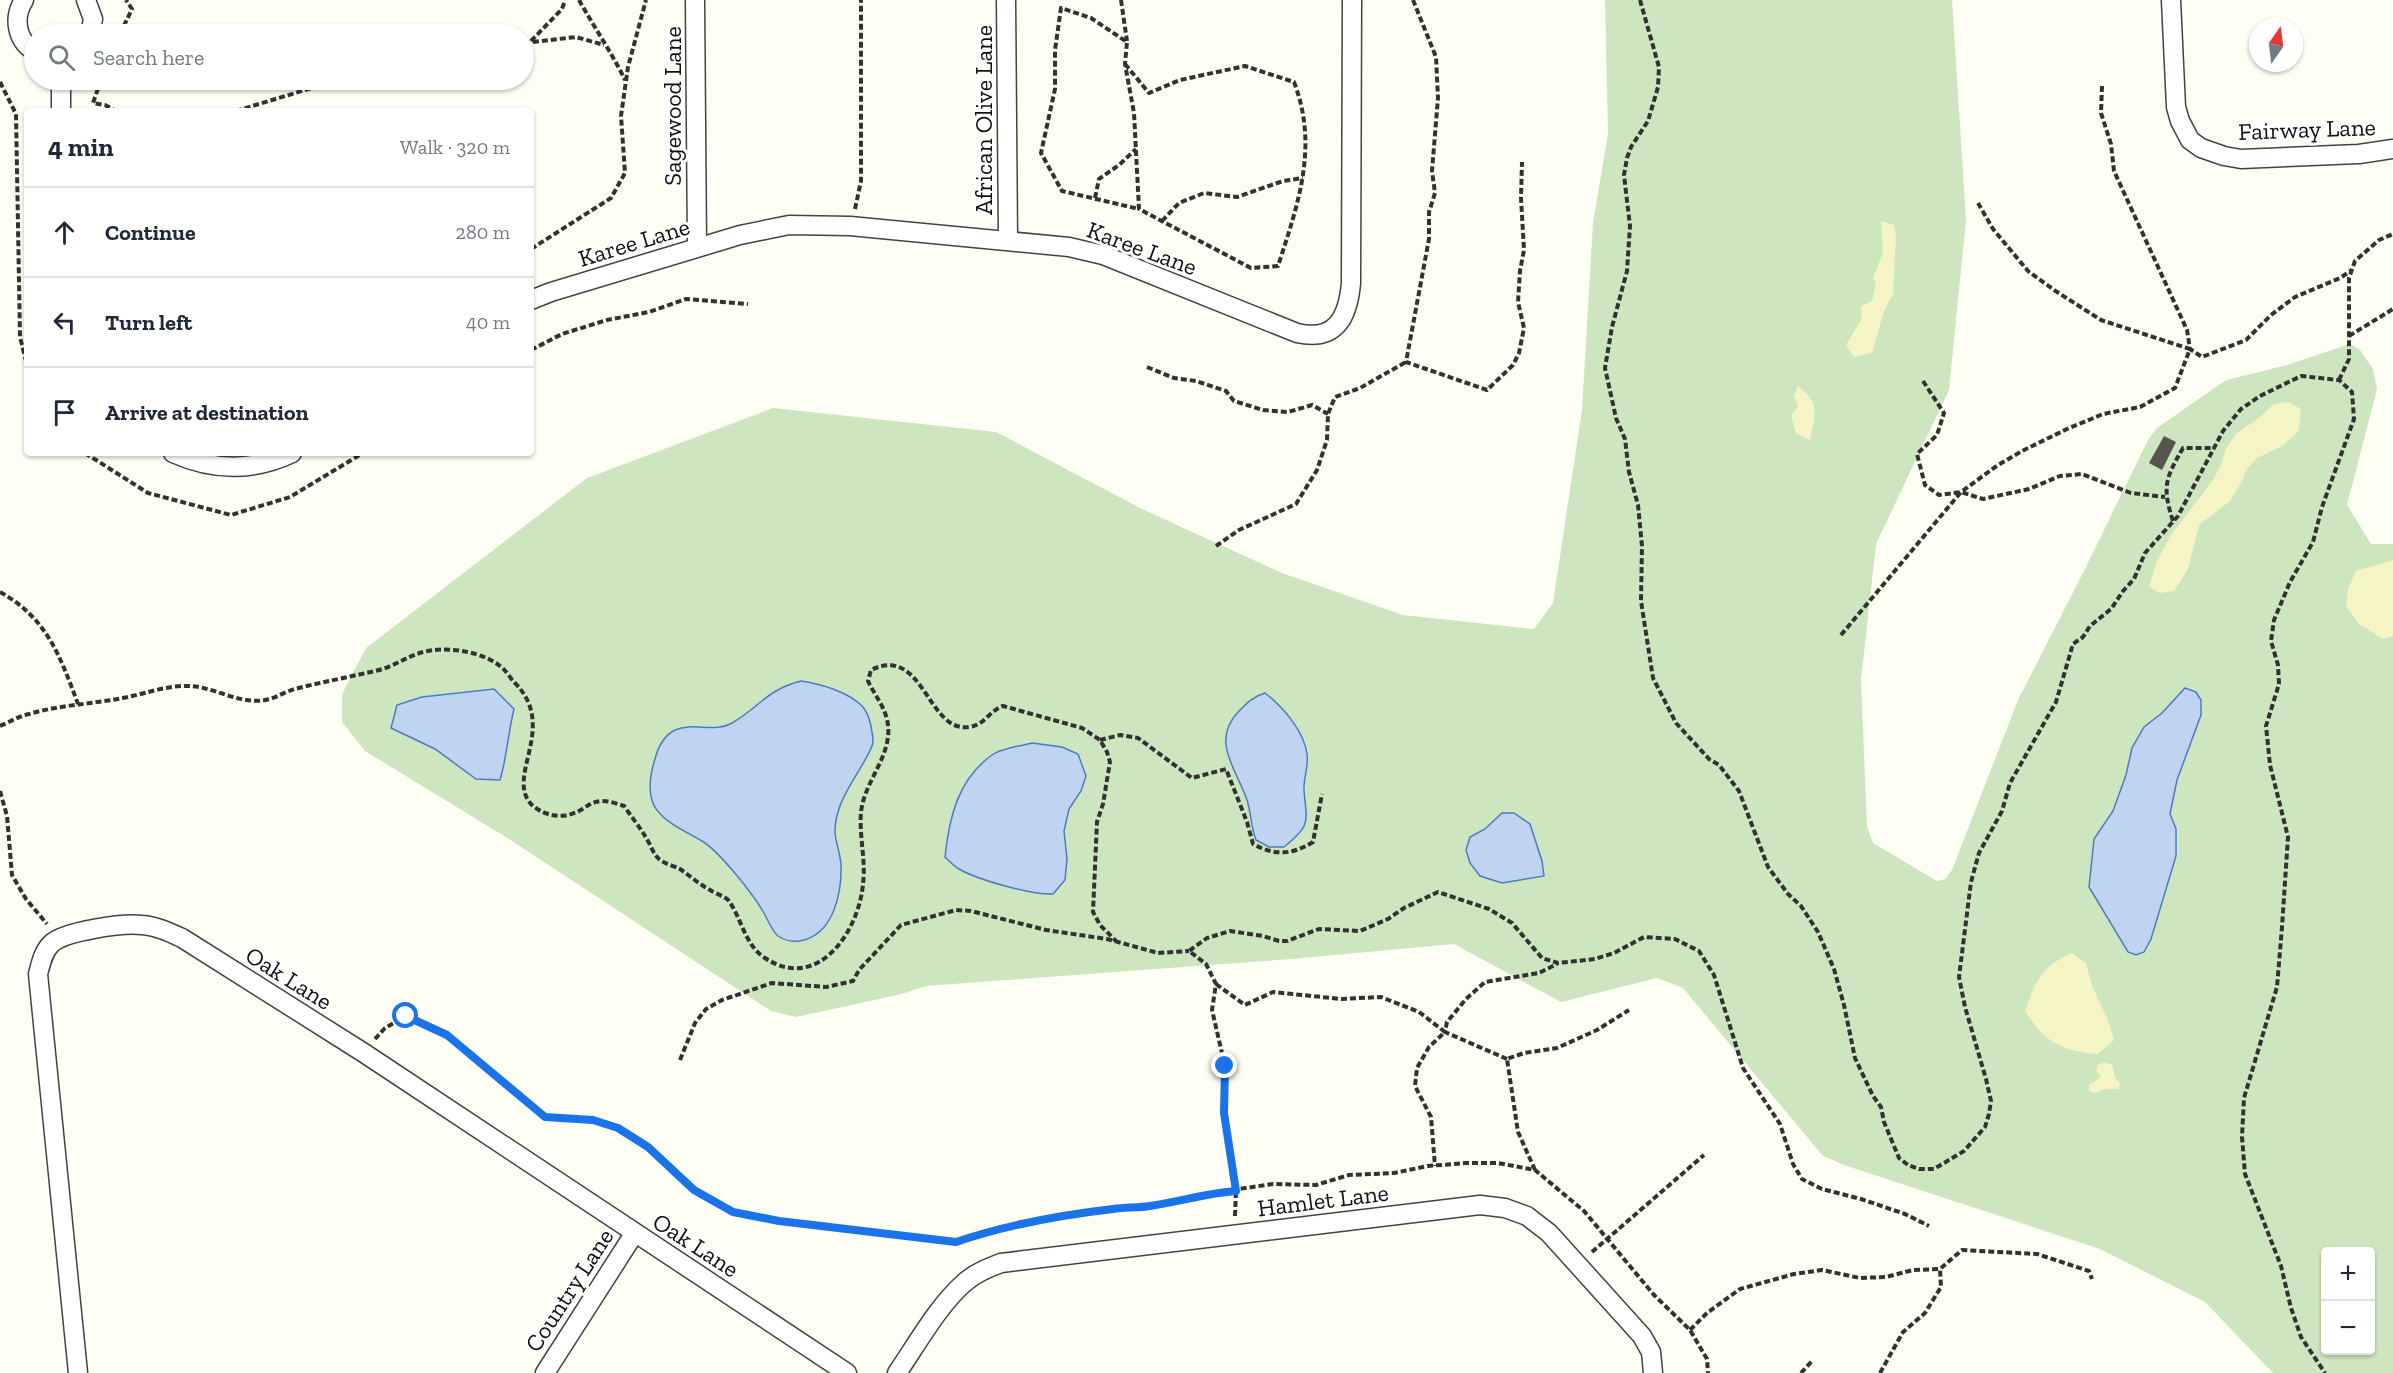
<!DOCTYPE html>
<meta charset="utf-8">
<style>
body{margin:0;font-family:"Zilla Slab",serif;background:#f2f2f3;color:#1f2937}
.controls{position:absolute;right:18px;bottom:18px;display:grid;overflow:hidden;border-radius:6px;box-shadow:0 2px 4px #0004}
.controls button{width:54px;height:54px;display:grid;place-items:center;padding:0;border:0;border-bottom:2px solid #e0e1e3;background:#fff;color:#1f2937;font:30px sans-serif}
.compass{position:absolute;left:2249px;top:18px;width:54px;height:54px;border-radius:50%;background:#fff;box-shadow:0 2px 4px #0004;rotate:14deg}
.stop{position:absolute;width:18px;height:18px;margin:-14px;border:4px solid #1a73e8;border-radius:50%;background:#fff}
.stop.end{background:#1a73e8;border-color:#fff;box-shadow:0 2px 6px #0008}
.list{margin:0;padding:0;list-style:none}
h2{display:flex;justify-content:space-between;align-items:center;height:78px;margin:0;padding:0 24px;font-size:26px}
h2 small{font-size:20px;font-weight:400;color:#747a83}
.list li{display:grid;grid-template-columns:39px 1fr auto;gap:18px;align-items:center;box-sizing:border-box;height:90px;padding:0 24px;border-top:2px solid #e0e1e3}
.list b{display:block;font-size:22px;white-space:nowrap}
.list em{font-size:20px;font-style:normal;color:#747a83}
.icon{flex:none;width:33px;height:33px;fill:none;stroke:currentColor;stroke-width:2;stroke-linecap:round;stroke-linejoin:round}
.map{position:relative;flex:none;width:2393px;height:1373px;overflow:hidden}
.search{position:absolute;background:#fff;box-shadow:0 2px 4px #0004;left:24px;top:24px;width:510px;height:66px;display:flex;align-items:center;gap:15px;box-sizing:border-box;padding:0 21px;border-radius:33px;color:#747a83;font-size:22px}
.panel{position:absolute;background:#fff;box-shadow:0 2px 4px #0004;left:24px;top:108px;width:510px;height:348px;border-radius:6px}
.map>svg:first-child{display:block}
.green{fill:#cde6c0;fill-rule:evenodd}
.sand{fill:#f5f4c5}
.water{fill:#bed4f1;stroke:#4b7cc1;stroke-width:1.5}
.building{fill:#58544e}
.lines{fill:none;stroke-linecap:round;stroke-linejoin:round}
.street-casing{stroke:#434343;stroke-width:21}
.path{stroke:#323232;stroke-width:4;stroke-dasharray:6 3;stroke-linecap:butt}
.street{stroke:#fff;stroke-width:18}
.route{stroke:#1a73e8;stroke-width:8}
.labels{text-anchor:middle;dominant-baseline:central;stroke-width:6;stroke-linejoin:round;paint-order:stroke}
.street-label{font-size:24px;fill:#101010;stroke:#fff}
</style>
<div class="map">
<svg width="2393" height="1373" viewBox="0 0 2393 1373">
<rect width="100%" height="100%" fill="#fefef5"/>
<path class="green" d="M1605,0H1952L1966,220L1949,390L1876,544L1861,680L1867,827L1873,843L1937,881L1945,879L1952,870L2018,700L2085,569L2148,440L2157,428L2226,380L2287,365L2350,344L2360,350L2373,369L2377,389L2347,505L2371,544H2393V1373H2273L2205,1302L2100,1249L1844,1165L1823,1156L1683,988L1657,978L1561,1002L1454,944L1291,959L926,986L898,995L796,1017L771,1011L509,839L365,751L342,722V694L366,648L587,478L773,408L996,432L1142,509L1282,573L1403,615L1534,629L1553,603L1582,410L1593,223L1608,134ZM2326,1252H2370V1350H2326Z"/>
<g class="sand">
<polygon points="1881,221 1894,225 1896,237 1893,294 1884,311 1872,353 1854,357 1846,345 1862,318 1861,306 1872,301 1876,284 1873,278 1883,253"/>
<path d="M1798,386C1821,403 1815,416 1810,440L1796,434L1791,415L1798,406L1794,396Z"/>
<polygon points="2288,402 2301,409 2299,430 2284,445 2257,458 2247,469 2241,483 2230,501 2199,525 2188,569 2174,591 2160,593 2149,587 2157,561 2171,535 2213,480 2221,465 2226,449 2236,434 2260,417 2274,404"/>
<polygon points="2393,560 2393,636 2383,639 2359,624 2346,607 2348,589 2356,571"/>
<path d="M2072,953L2086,964L2092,986L2107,1018L2114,1040L2098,1054C2061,1051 2045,1042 2025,1011C2036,980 2041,967 2072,953Z"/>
<polygon points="2104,1062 2112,1065 2115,1077 2120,1083 2119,1089 2105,1089 2094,1093 2089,1090 2089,1085 2101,1077 2096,1071 2098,1065"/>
</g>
<g class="water">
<path d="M801,681C821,684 849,692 863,707C868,713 871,725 872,732C873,737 874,742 872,746C861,773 834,800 835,833C836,843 840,853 841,864C842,892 834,935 800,941C793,942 784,940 778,936C772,931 768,920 764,913C753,894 720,852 702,841C662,819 639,810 655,759C658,747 663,736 675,730C693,722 715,733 732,723C760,707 766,690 801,681Z"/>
<polygon points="2185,688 2196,692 2201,700 2201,715 2177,780 2170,814 2176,829 2176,856 2151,939 2144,952 2136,955 2128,952 2089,887 2094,839 2113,811 2126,775 2132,748 2144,727 2162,713"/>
<path d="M494,689L514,709C508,733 507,757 500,780L476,779L435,749L391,728L397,705L422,697Z"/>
<path d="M1265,693C1283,707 1304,731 1307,754C1309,766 1303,779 1304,791C1307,823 1311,825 1284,847H1269L1256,840C1251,827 1251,813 1247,800C1236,768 1210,741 1239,711C1247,703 1254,696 1265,693Z"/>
<path d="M1032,743L1062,747L1078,754L1086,776L1081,791L1069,809L1064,831L1067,859L1065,880L1053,894C1032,895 978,880 959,869C954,866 949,861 945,857C949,818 958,779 992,755C1002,748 1021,746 1032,743Z"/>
<polygon points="1514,813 1530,824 1542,861 1544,876 1502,883 1480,876 1470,863 1466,850 1470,837 1485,829 1502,813"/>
</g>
<polygon class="building" points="2164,436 2176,442 2162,470 2149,463"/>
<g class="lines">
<defs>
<g id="street">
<path d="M24,0C13,17 16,40 34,51"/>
<polyline points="86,0 93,19 90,34"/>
<polyline points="695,0 697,247"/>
<polyline points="1006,0 1008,240"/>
<polyline points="2171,0 2176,107 2180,121 2190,140 2201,148 2224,156 2241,159 2359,154 2393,149"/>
<polyline points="61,111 61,80"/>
<path d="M531,300L551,292L740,235L789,225L850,226L1069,247L1103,255L1297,333C1336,342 1348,317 1351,283L1352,0"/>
<path d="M173,453C213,471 252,472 292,453"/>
<path d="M78,1373L38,974C41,963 43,952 51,944C64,931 123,923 142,925C156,926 169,932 182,938L364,1053L847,1373"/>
<polyline points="545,1373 634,1234"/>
<path d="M897,1373C917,1344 938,1306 964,1283C975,1273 988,1268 1001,1263L1480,1205L1505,1208L1527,1216L1549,1233L1642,1336L1651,1352L1653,1373"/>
</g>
</defs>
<use href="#street" class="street-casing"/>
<g class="path">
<path d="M579,0C594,27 612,53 625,80"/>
<polyline points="1121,0 1127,41"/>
<polyline points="1413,0 1436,57 1438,98 1432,171 1435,193 1429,212 1429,239 1406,362 1487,390 1513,365 1519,353 1524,328 1518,302 1520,271 1524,250 1521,198 1522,162"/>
<polyline points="1640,0 1659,67 1658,87 1648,121 1631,147 1627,158 1624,175 1630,226 1627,271 1612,327 1605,368 1616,418 1625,439 1629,472 1638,505 1642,546 1641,601 1653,678 1676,723 1709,759 1719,765 1739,791 1768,867 1788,894 1801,906 1818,932 1834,969 1844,1005 1855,1058 1873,1096 1881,1107 1884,1122 1899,1158 1908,1165 1919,1169 1934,1169 1964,1151 1985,1127 1989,1114 1991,1101 1986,1079 1965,1007 1959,977 1971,882 1979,853 2002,811 2010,783 2056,702 2073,644 2083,637 2090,626 2111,609 2123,591 2134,579 2145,553 2178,516 2223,431 2241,409 2260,396 2301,376 2339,380 2352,392 2354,419 2322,507 2313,542 2290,582 2274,620 2271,641 2278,665 2279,684 2266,726 2270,765 2288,837 2282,927 2277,987 2244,1098 2242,1137 2245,1174 2281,1266 2291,1308 2301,1337 2325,1373"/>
<polyline points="120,34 132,9 126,0"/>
<polyline points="531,41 562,9 565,0"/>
<polyline points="524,43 576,37 604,45"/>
<path d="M1125,64L1149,93L1180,80L1245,66L1294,82C1319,147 1298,204 1278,266L1251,268L1139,209L1134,113L1125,64L1127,42L1091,18L1061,8L1055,50V89L1041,153L1062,191L1139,209"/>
<polyline points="101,80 93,103 105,105 116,111"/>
<polyline points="0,82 16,114 20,337 27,365"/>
<polyline points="2102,86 2101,113 2111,144 2114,171 2187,330 2190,349 2202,357 2246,340 2271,315 2295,297 2340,278 2352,270"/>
<polyline points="236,111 338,80"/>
<polyline points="1095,198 1099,179 1119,165 1136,149"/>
<polyline points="855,209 861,181 861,0"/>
<polyline points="1162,221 1179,203 1204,193 1237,197 1283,181 1303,178"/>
<polyline points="531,249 611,198 625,173 621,116 628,67 646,0"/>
<polyline points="2349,336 2393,309"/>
<polyline points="531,350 562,334 607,320 649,312 686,299 748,304"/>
<polyline points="1147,367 1174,378 1196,381 1226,391 1234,401 1263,410 1288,412 1312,405 1328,414"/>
<polyline points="2339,380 2349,359 2349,278 2355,261 2379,240 2393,234"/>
<polyline points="1923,381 1944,413 1937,435 1917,454 1925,485 1939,495 1961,492 1983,499 2029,489 2060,476 2082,474 2131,493 2165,497"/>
<polyline points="85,453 148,493 231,515 290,497 363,453"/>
<path d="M2173,521C2162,487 2165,479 2183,448H2214"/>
<polyline points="1216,546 1239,530 1296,504 1317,470 1327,440 1328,414 1335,397 1360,388 1406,362"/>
<path d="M0,592C47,618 60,656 78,704"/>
<polyline points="1841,635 1961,492 1998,465 2022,451 2067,429 2103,414 2140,407 2175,388 2190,349 2101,320 2054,290 2028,271 1993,229 1978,203"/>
<path d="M0,726C10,722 19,716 29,714C60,705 92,704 123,698C144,694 165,686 185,686C214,685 240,707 270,699C279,696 287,691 295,689C322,682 349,677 375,671C390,668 403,659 417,654C440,645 480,650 500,666C506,670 510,678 515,683C559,728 504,777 532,805C543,815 560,819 574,813C584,810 590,801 602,801C610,801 618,804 624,806C631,816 639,826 645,836C650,843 653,854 659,859C665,864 674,866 680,869C690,876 699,884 710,890C716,894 725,896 729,901C742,920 745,945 765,958C818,993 859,931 863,884C866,860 859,836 861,812C865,777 899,750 885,713C881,702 873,692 868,681L871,670C924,644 927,733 969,727C985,725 989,711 1003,706L1082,728L1100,740L1107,752L1110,762L1103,804L1097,822L1093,912L1100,925L1116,941"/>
<path d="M1100,740L1120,735L1138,738L1192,778L1226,769L1247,822L1253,844C1275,856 1292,855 1313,842L1322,794"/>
<polyline points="0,791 7,816 12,875 26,899 47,924"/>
<polyline points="1216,984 1245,1005 1273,992 1341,999 1381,997 1419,1012 1445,1032 1429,1047 1417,1068 1415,1086 1431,1117 1435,1166"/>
<polyline points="375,1039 385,1028 406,1016 447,1035 545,1117 593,1120 618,1128 648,1147 694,1190 733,1212 779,1221 956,1242 981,1233 1048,1219 1113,1209 1151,1206 1218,1192 1273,1184 1316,1185 1349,1175 1394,1173 1428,1166 1466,1163 1498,1163 1535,1170 1584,1211 1654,1295 1690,1330 1707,1359 1708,1373"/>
<polyline points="1507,1059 1445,1032 1447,1022 1466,999 1485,982 1539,973 1557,964"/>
<polyline points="680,1060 695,1023 706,1009 722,1000 772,983 826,987 853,981 859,970 901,925 956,910 971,911 1046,930 1107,939 1158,953 1189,951"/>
<polyline points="1535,1170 1518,1132 1507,1059 1524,1053 1557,1048 1597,1030 1629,1010"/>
<polyline points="1235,1216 1236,1191 1224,1114 1225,1066 1212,1010 1216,984 1206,964 1189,951 1207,938 1230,931 1263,936 1279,941 1287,941 1319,929 1360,931 1388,919 1404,908 1438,892 1489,909 1512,923 1542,958 1558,963 1595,959 1614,953 1644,937 1675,939 1699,951 1714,975 1743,1068 1780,1124 1793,1164 1802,1179 1822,1189 1861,1199 1905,1214 1929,1226"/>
<polyline points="1592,1252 1704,1155"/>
<polyline points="1690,1330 1707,1313 1740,1289 1794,1274 1822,1270 1860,1278 1886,1277 1913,1270 1940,1269"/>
<polyline points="1801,1373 1813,1360"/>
<polyline points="1880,1373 1903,1332 1925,1313 1941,1287 1940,1269 1962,1250 2037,1254 2089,1271 2092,1279"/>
</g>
<use href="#street" class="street"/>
</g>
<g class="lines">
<path class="route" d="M406,1016L447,1035L545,1117L593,1120L618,1128L648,1147L694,1190L733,1212L779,1221L956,1242C1006,1225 1061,1215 1113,1209C1125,1207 1138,1208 1150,1206C1179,1202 1207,1193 1236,1191L1224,1113L1225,1066"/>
</g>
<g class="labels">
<g class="street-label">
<text transform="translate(672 106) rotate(-90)">Sagewood Lane</text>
<text transform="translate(983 120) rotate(-90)">African Olive Lane</text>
<text transform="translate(2307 129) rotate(-2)">Fairway Lane</text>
<text transform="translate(634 242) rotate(-17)">Karee Lane</text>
<text transform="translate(1142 248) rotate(20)">Karee Lane</text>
<text transform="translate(289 978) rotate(32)">Oak Lane</text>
<text transform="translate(1323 1200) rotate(-7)">Hamlet Lane</text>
<text transform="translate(696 1245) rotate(33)">Oak Lane</text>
<text transform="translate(569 1290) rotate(-57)">Country Lane</text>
</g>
</g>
</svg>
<div class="controls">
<button>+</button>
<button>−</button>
</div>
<svg class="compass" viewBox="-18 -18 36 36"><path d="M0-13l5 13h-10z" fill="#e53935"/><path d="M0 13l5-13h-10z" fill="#747a83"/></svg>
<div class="stop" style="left:406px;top:1016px"></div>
<div class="stop end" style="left:1225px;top:1066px"></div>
<div class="search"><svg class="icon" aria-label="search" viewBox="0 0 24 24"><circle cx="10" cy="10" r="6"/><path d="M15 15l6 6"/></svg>Search here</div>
<section class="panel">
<h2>4 min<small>Walk · 320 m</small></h2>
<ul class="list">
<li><svg class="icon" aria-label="ahead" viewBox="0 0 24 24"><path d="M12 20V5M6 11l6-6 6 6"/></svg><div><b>Continue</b></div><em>280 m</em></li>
<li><svg class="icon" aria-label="left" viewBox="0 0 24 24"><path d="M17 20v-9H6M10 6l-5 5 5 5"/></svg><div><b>Turn left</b></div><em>40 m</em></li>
<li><svg class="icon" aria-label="arrive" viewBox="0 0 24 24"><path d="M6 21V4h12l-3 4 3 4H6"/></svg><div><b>Arrive at destination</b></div></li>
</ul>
</section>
</div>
